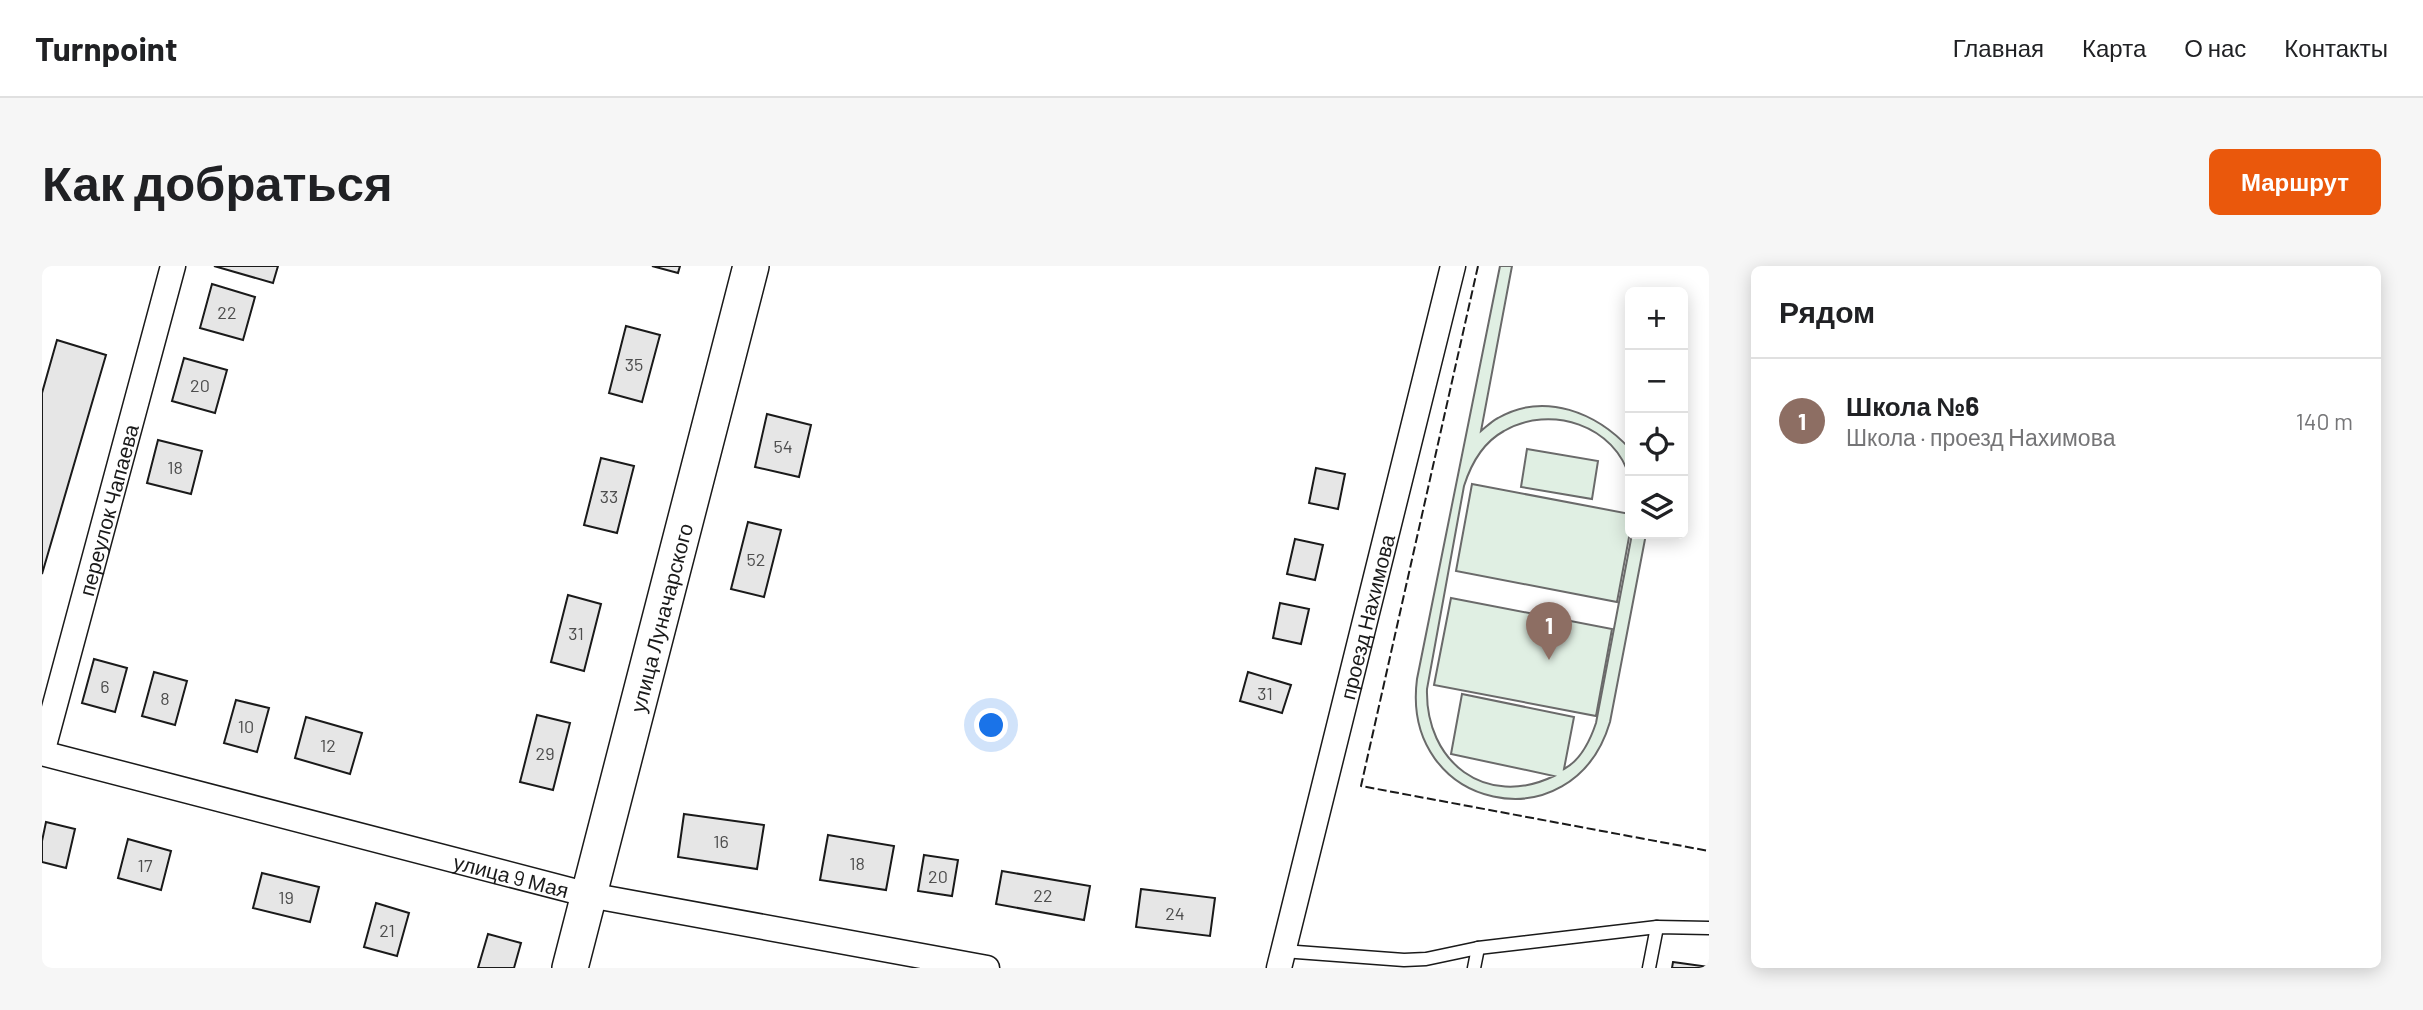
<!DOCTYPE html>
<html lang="ru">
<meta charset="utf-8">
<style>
body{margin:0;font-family:Barlow,sans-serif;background:#f6f6f6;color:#202124}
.controls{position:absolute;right:21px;top:21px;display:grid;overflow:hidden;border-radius:10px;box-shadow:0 4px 18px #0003}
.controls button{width:63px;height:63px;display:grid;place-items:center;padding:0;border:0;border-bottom:2px solid #e0e0e0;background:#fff;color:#202124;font:35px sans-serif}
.you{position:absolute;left:950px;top:460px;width:24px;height:24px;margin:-18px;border:5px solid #fff;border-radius:50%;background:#1a73e8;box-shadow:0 0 0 10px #1a73e833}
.badge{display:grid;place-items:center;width:46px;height:46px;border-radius:50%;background:#ea580c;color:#fff;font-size:23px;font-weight:700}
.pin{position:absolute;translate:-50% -58px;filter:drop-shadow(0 2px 4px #0008)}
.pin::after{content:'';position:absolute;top:37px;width:24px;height:21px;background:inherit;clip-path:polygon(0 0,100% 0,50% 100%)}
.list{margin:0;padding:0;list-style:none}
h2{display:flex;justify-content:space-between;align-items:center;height:91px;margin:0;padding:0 28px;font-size:30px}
h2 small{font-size:23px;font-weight:400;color:#757577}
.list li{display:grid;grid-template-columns:46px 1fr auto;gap:21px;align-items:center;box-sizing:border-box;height:126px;padding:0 28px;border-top:2px solid #e0e0e0}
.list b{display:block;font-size:26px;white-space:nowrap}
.list p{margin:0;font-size:23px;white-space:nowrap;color:#757577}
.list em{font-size:23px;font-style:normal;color:#757577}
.icon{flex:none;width:38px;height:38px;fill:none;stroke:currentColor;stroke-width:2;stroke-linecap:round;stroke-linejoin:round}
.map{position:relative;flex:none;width:1667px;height:702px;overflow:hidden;border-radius:10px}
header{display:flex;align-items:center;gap:42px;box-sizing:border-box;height:98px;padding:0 35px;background:#fff;border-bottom:2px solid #e0e0e0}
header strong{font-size:33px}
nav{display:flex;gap:38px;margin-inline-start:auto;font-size:24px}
.intro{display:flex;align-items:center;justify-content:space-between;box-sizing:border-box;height:168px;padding:0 42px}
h1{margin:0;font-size:49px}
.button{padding:18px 32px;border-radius:10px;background:#ea580c;color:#fff;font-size:24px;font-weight:700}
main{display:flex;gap:42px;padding:0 42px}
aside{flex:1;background:#fff;border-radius:10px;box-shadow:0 4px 18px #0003}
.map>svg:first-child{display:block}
.green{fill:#e0efe3;stroke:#6a6a6a;stroke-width:2}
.building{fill:#e6e6e6;stroke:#1a1a1a;stroke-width:2}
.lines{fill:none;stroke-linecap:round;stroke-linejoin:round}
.lane-casing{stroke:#1a1a1a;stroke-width:15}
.street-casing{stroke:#1a1a1a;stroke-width:27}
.secondary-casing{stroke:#1a1a1a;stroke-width:38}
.lane{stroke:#fff;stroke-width:12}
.street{stroke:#fff;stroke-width:24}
.secondary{stroke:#fff;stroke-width:35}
.fence{stroke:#1a1a1a;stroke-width:2;stroke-dasharray:9 3.5;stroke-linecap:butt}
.labels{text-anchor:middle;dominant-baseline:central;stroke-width:5;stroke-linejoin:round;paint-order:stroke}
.number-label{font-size:18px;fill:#4d4d4d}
.street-label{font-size:21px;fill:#1a1a1a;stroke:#fff}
</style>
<header>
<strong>Turnpoint</strong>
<nav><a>Главная</a><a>Карта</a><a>О нас</a><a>Контакты</a></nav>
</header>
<div class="intro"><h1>Как добраться</h1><a class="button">Маршрут</a></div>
<main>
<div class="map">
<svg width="1667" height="702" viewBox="0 0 1667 702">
<rect width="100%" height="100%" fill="#fff"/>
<g class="green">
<path d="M1458,0H1470L1439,165C1444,161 1450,155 1456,152C1503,125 1555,147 1588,183V213C1574,159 1508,138 1462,165C1440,177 1429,198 1422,220L1385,423C1383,496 1444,543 1512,510L1409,488L1420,428L1532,451L1522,503C1539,494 1548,475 1554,457L1590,268H1604L1568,456C1531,581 1358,544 1375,413Z"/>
<polygon points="1485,183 1556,195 1550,233 1479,221"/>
<polygon points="1430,218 1588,248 1588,266 1575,336 1414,305"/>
<polygon points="1409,332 1570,363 1554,450 1392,419"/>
</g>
<g class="building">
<polygon points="172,0 236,0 231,17"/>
<polygon points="610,0 638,0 636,7"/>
<polygon points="170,18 213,31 201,74 158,62"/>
<polygon points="584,60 618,69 600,136 567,127"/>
<polygon points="15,74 64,89 0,308 0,127"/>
<polygon points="142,92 185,104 173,147 130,135"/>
<polygon points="725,148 769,159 757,211 713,201"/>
<polygon points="116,174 160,185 149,228 105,217"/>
<polygon points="559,192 592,200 575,267 542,259"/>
<polygon points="1274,202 1303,208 1296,243 1267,237"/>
<polygon points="706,256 739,264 722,331 689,323"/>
<polygon points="1253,273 1281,279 1273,314 1245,308"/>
<polygon points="526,329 559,338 542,405 509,396"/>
<polygon points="1238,337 1267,343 1259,378 1231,372"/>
<polygon points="52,393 85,402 73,446 40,437"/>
<polygon points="112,406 145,415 133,459 100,450"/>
<polygon points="1206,406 1249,419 1240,447 1198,435"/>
<polygon points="194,434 227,442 215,486 182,477"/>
<polygon points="495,449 528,457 511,524 478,516"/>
<polygon points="264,451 320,467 308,508 253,492"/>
<polygon points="642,548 722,559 715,603 636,591"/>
<polygon points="4,556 33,563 24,602 0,596 0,575"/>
<polygon points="786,569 852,580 844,624 778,614"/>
<polygon points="86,573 129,585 119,624 76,612"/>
<polygon points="882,589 916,594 910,630 876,625"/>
<polygon points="960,605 1048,620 1042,654 954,638"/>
<polygon points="220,607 277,621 268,656 211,642"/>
<polygon points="1099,623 1173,632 1168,670 1094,661"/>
<polygon points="334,637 367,647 355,690 322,681"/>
<polygon points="446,668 479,677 472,702 436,702"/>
<polygon points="1631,696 1667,701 1667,702 1630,702"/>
</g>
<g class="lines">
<defs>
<g id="lane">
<polyline points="1241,685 1362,694 1384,693 1436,682 1615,661 1667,662"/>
<polyline points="1432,702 1436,682"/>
<polyline points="1607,702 1615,661"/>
</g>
<g id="street">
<path id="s1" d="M0,487L547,629L945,702"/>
<path id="s2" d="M0,487L131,0"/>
<path id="s3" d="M1237,702L1411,0"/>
</g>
<g id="secondary">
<path id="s4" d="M528,702L709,0"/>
</g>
</defs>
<use href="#lane" class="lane-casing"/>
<use href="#street" class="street-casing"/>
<use href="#secondary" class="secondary-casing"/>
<use href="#lane" class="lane"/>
<use href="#street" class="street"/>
<use href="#secondary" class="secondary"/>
<polyline class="fence" points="1436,0 1319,520 1667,585"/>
</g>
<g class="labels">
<g class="number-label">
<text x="185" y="46">22</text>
<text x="592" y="98">35</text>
<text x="158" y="119">20</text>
<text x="741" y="180">54</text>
<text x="133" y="201">18</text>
<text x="567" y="230">33</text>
<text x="714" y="293">52</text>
<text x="534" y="367">31</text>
<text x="63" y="420">6</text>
<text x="1223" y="427">31</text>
<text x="123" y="432">8</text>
<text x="204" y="460">10</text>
<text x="286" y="479">12</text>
<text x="503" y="487">29</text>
<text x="679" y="575">16</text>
<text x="815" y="597">18</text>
<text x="103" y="599">17</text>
<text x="896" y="610">20</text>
<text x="1001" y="629">22</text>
<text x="244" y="631">19</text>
<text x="1133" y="647">24</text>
<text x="345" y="664">21</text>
</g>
<g class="street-label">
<text stroke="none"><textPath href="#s2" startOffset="252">переулок Чапаева</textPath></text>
<text stroke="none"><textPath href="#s4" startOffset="362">улица Луначарского</textPath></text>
<text stroke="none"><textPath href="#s3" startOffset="362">проезд Нахимова</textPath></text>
<text stroke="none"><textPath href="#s1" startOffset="485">улица 9 Мая</textPath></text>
</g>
</g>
</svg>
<div class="controls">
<button>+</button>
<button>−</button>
<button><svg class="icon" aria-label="locate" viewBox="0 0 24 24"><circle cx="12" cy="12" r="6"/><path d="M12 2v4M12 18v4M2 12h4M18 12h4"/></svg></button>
<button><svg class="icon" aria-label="layers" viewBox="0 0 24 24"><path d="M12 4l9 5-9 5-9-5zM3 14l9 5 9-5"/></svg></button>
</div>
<div class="you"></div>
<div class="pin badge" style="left:1507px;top:394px;background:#8d6e63">1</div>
</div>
<aside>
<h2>Рядом<small></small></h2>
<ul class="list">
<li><span class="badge" style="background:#8d6e63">1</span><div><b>Школа №6</b><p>Школа · проезд Нахимова</p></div><em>140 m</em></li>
</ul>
</aside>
</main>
